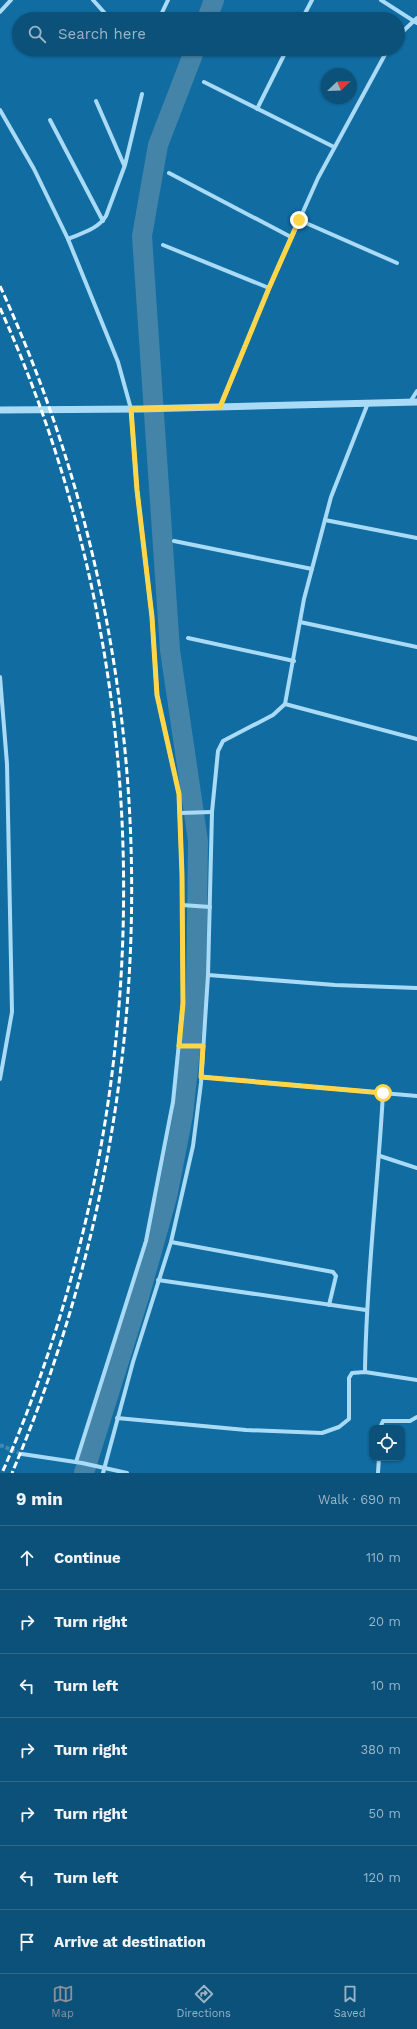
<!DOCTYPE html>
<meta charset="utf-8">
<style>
body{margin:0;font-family:"Work Sans",sans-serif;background:#1a5b80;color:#f1f3f6}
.controls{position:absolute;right:12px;bottom:12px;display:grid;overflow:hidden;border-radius:8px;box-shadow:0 1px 3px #0004}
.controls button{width:36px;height:36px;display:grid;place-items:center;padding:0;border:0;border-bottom:1px solid #2c688a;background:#0c5179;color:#f1f3f6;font:20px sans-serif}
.compass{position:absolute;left:321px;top:68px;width:36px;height:36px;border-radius:50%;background:#0c5179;box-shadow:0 1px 3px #0004;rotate:67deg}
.stop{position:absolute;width:12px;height:12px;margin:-9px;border:3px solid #ffd54a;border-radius:50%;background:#fff}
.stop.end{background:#ffd54a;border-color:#fff;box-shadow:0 1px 4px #0008}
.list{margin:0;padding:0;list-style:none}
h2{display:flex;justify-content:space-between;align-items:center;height:52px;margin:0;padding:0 16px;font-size:17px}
h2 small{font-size:13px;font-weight:400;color:#9ab5c6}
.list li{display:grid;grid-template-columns:26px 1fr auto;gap:12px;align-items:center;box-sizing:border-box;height:64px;padding:0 16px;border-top:1px solid #2c688a}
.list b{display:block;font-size:15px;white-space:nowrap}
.list em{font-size:13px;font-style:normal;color:#9ab5c6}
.icon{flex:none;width:22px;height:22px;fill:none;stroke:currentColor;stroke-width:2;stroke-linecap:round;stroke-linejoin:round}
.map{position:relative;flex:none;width:417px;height:1473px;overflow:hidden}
.search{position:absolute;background:#0c5179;box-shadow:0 1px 3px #0004;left:12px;right:12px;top:12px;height:44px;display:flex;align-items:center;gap:10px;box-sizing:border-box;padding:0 14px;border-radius:22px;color:#9ab5c6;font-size:15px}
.sheet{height:500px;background:#0c5179}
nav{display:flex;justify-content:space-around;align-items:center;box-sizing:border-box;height:56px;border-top:1px solid #2c688a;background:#0c5179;font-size:11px;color:#9ab5c6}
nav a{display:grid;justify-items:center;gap:2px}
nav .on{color:#8c9099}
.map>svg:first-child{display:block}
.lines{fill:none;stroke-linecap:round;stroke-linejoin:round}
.river{stroke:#4484a8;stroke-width:20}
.minor-tunnel{stroke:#4089b4;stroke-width:4;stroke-dasharray:4 2;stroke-linecap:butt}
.minor{stroke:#a9dbf6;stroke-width:4}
.tertiary{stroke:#a9dbf6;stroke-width:7}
.rail{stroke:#fff;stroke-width:3;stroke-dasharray:7 3;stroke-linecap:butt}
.route{stroke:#ffd54a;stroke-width:5}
</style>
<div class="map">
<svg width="417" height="1473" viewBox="0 0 417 1473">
<rect width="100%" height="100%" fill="#106ca1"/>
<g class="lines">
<g class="river">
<polyline points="207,19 214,0"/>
<polyline points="84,1473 139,1297 167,1197 183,1115 196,996 198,841 170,650 142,236 158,145 195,49"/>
</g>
<polyline class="minor-tunnel" points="0,1445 22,1454"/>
<g class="minor">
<polyline points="93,0 110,19"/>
<polyline points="381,0 417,23"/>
<polyline points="0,12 11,0"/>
<polyline points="159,19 168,0"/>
<polyline points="302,19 312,0"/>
<polyline points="398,36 417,18"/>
<polyline points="138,49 140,51 145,49"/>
<polyline points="204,82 334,147"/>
<polyline points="96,101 124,165"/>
<polyline points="257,109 287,49"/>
<polyline points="0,110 34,169 68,239 118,362 131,409 137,490 152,617 157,695 179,794 182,875 183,1003 173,1102 146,1241 76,1462"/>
<polyline points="50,120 103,221"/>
<polyline points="169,173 291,237"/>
<polyline points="299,220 397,263"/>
<path d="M68,239C82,233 98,229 106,216L125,165L142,94"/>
<polyline points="163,245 269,288"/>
<polyline points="410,402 417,391"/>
<polyline points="220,407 269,288 318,178 388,49"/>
<polyline points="325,520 417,538"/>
<polyline points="174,541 312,569"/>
<polyline points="300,622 417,647"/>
<polyline points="188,638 294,661"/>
<polyline points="0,677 7,764 12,1012 0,1079"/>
<polyline points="285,704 417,739"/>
<polyline points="180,813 212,812"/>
<polyline points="182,905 210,907"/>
<polyline points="208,975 335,985 417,988"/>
<polyline points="179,1046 203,1046"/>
<polyline points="201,1077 417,1096"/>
<polyline points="380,1156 417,1168"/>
<polyline points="171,1242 333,1272 336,1276 329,1305"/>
<polyline points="158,1280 366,1310"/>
<path d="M365,1372C366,1279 378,1186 383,1093"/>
<polyline points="117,1418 246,1430 322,1433 339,1427 349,1419 349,1378 352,1373 365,1372 417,1380"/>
<polyline points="380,1428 383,1421 410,1421 417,1417"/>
<polyline points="22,1454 82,1463 127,1473"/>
<polyline points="103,1473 133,1362 171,1242 193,1146 201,1083 208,975 212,812 218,751 223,741 273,715 285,704 304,599 331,497 368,403"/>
<polyline points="378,1473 379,1458"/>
</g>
<polyline class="tertiary" points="0,410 140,409 417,402"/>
<g class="rail">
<path d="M0,286C173,663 174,1093 12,1473"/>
<path d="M0,308C166,675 163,1106 2,1473"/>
</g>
</g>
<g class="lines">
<polyline class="route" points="299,220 269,288 220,407 131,409 137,490 152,617 157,695 179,794 182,875 183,1003 179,1046 203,1046 201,1077 383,1093"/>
</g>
</svg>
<div class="controls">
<button><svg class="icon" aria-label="locate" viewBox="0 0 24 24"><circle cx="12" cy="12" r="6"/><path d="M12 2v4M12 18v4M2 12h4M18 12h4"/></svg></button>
</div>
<svg class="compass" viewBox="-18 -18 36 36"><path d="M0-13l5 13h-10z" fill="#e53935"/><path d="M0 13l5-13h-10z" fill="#9ab5c6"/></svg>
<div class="stop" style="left:383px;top:1093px"></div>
<div class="stop end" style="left:299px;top:220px"></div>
<div class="search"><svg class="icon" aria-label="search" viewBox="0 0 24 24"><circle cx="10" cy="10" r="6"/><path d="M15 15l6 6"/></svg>Search here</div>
</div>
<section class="sheet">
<h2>9 min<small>Walk · 690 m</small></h2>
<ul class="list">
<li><svg class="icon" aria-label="ahead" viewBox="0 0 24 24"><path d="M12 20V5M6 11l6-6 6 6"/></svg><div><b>Continue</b></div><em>110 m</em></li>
<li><svg class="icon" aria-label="right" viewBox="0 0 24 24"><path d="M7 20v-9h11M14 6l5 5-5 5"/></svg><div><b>Turn right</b></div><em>20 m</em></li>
<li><svg class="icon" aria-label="left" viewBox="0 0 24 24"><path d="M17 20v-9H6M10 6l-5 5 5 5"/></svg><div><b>Turn left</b></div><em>10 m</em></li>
<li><svg class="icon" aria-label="right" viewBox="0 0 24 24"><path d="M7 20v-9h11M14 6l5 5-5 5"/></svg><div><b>Turn right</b></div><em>380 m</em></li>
<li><svg class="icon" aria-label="right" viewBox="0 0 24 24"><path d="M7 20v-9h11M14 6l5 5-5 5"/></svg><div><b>Turn right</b></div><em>50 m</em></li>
<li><svg class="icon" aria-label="left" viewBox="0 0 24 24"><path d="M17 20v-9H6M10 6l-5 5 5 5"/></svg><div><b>Turn left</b></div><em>120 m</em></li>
<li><svg class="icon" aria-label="arrive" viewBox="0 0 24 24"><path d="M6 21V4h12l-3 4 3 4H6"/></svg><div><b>Arrive at destination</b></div></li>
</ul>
</section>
<nav>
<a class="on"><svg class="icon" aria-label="map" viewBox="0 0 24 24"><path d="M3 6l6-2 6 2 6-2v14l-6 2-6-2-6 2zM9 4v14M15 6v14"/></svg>Map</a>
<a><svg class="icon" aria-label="directions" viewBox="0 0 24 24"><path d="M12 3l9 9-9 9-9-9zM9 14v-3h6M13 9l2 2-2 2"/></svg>Directions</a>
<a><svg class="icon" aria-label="saved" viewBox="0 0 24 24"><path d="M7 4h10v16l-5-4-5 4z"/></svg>Saved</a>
</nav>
